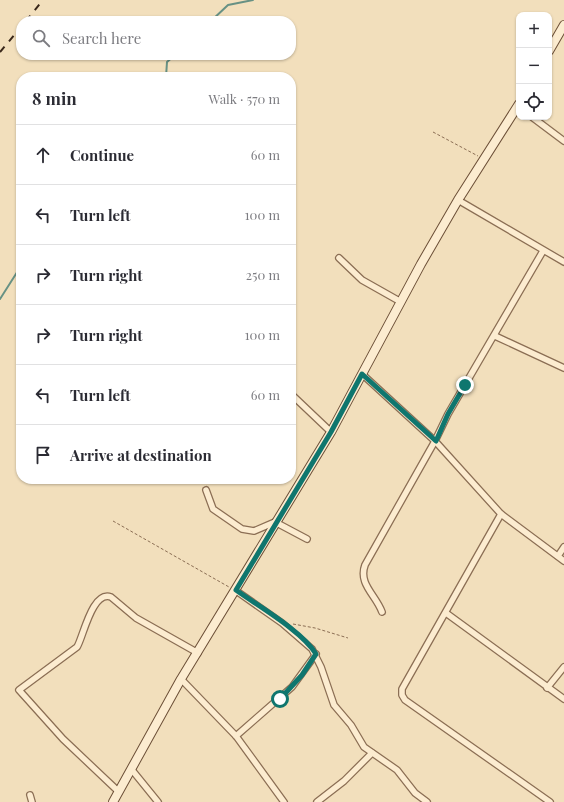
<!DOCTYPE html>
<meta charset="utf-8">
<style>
body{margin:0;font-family:"Playfair Display",serif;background:#f7f7f7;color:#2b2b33}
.controls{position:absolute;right:12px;top:12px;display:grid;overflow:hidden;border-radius:8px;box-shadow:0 1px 3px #0004}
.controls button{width:36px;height:36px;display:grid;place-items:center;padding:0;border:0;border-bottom:1px solid #e1e1e2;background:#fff;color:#2b2b33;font:20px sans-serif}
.stop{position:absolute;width:12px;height:12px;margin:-9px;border:3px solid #0f766e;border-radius:50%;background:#fff}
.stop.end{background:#0f766e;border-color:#fff;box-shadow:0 1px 4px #0008}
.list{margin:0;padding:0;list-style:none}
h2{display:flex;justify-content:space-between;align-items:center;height:52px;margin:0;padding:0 16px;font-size:17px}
h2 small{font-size:13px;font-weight:400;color:#7c7c81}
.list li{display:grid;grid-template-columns:26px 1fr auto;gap:12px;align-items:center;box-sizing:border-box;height:60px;padding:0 16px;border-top:1px solid #e1e1e2}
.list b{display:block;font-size:15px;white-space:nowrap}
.list em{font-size:13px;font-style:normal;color:#7c7c81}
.icon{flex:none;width:22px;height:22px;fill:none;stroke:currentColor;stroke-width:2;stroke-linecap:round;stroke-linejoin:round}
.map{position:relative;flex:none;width:564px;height:802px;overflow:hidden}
.search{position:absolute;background:#fff;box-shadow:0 1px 3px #0004;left:16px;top:16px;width:280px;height:44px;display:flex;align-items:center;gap:10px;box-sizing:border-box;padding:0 14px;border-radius:16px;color:#7c7c81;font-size:15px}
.panel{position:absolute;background:#fff;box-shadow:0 1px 3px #0004;left:16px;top:72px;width:280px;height:412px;border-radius:16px}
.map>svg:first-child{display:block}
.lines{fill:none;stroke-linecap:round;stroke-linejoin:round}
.stream{stroke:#679184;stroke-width:2}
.street-casing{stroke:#8b6e54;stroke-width:8}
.secondary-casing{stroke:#6c4f37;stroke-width:10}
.path{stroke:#8b6e54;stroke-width:1;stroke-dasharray:3 2;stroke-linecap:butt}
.street{stroke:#fcecd0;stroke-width:5.5}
.secondary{stroke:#fcecd0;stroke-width:8}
.rail{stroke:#39271a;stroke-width:2;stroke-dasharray:7 7;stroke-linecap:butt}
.route{stroke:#0f766e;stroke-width:5}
</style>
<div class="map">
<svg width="564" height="802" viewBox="0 0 564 802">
<rect width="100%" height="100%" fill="#f2dfbc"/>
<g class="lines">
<g class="stream">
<polyline points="211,21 228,5 253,0"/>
<polyline points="166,77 167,62 175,55"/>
<polyline points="0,299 21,266"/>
</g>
<defs>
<g id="street">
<polyline points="532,117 564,141"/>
<polyline points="458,200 564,262"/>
<polyline points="339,258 362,280 401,302"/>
<polyline points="495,336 564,368"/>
<polyline points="362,374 435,441 501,514 564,561"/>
<polyline points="291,394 331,432"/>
<polyline points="206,490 213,509 242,529 254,531 275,522 307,539"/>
<polyline points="501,514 402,689 402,695 405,700 550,802"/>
<polyline points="558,556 564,547"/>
<polyline points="235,590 282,623 312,649 321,667 334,705 351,725 364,747 397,770 415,793 427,802"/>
<path d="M382,612C376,595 358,584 365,565L435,441L448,414L543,251"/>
<polyline points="446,613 564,699"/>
<polyline points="181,679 236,736 284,802"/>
<polyline points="547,688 564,667"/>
<polyline points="236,736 292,687 316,654"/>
<polyline points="132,770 158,802"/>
<path d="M119,792L63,739L19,690L77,647C83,638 92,590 111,597L136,618L198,653"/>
<polyline points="30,795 32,802"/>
<polyline points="317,802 344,781 372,753"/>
</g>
<g id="secondary">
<polyline points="549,51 564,25"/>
<polyline points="113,802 181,679 331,432 421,264 458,200 519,104"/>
</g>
</defs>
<use href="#street" class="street-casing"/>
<use href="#secondary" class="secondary-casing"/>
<g class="path">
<polyline points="433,132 478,156"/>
<polyline points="113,521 229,587"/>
<polyline points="293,624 315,628 348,638"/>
</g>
<use href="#street" class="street"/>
<use href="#secondary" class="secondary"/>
<g class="rail">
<polyline points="26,21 43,0"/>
<polyline points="0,52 21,27"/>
</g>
</g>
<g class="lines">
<path class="route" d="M280,699L302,675L316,654C302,631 258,606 236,590L331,432L362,374L436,441L448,414L465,385"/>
</g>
</svg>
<div class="controls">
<button>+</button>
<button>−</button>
<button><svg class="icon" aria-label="locate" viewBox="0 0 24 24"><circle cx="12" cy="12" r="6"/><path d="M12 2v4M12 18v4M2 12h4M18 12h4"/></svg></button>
</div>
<div class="stop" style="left:280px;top:699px"></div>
<div class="stop end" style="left:465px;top:385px"></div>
<div class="search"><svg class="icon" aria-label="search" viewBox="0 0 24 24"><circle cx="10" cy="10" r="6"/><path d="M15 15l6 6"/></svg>Search here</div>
<section class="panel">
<h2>8 min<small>Walk · 570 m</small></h2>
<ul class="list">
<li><svg class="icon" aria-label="ahead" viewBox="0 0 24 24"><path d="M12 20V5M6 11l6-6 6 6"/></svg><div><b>Continue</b></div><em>60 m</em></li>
<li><svg class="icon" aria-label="left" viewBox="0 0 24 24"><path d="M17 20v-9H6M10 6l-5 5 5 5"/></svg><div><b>Turn left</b></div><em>100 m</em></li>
<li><svg class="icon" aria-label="right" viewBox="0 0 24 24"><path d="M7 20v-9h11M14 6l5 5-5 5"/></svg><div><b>Turn right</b></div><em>250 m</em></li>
<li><svg class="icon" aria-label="right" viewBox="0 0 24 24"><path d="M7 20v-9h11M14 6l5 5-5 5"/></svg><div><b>Turn right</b></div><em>100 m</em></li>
<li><svg class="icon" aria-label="left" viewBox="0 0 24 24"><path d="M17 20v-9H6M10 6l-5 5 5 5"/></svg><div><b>Turn left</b></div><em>60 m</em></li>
<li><svg class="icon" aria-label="arrive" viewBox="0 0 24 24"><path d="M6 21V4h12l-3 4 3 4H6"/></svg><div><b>Arrive at destination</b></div></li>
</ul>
</section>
</div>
